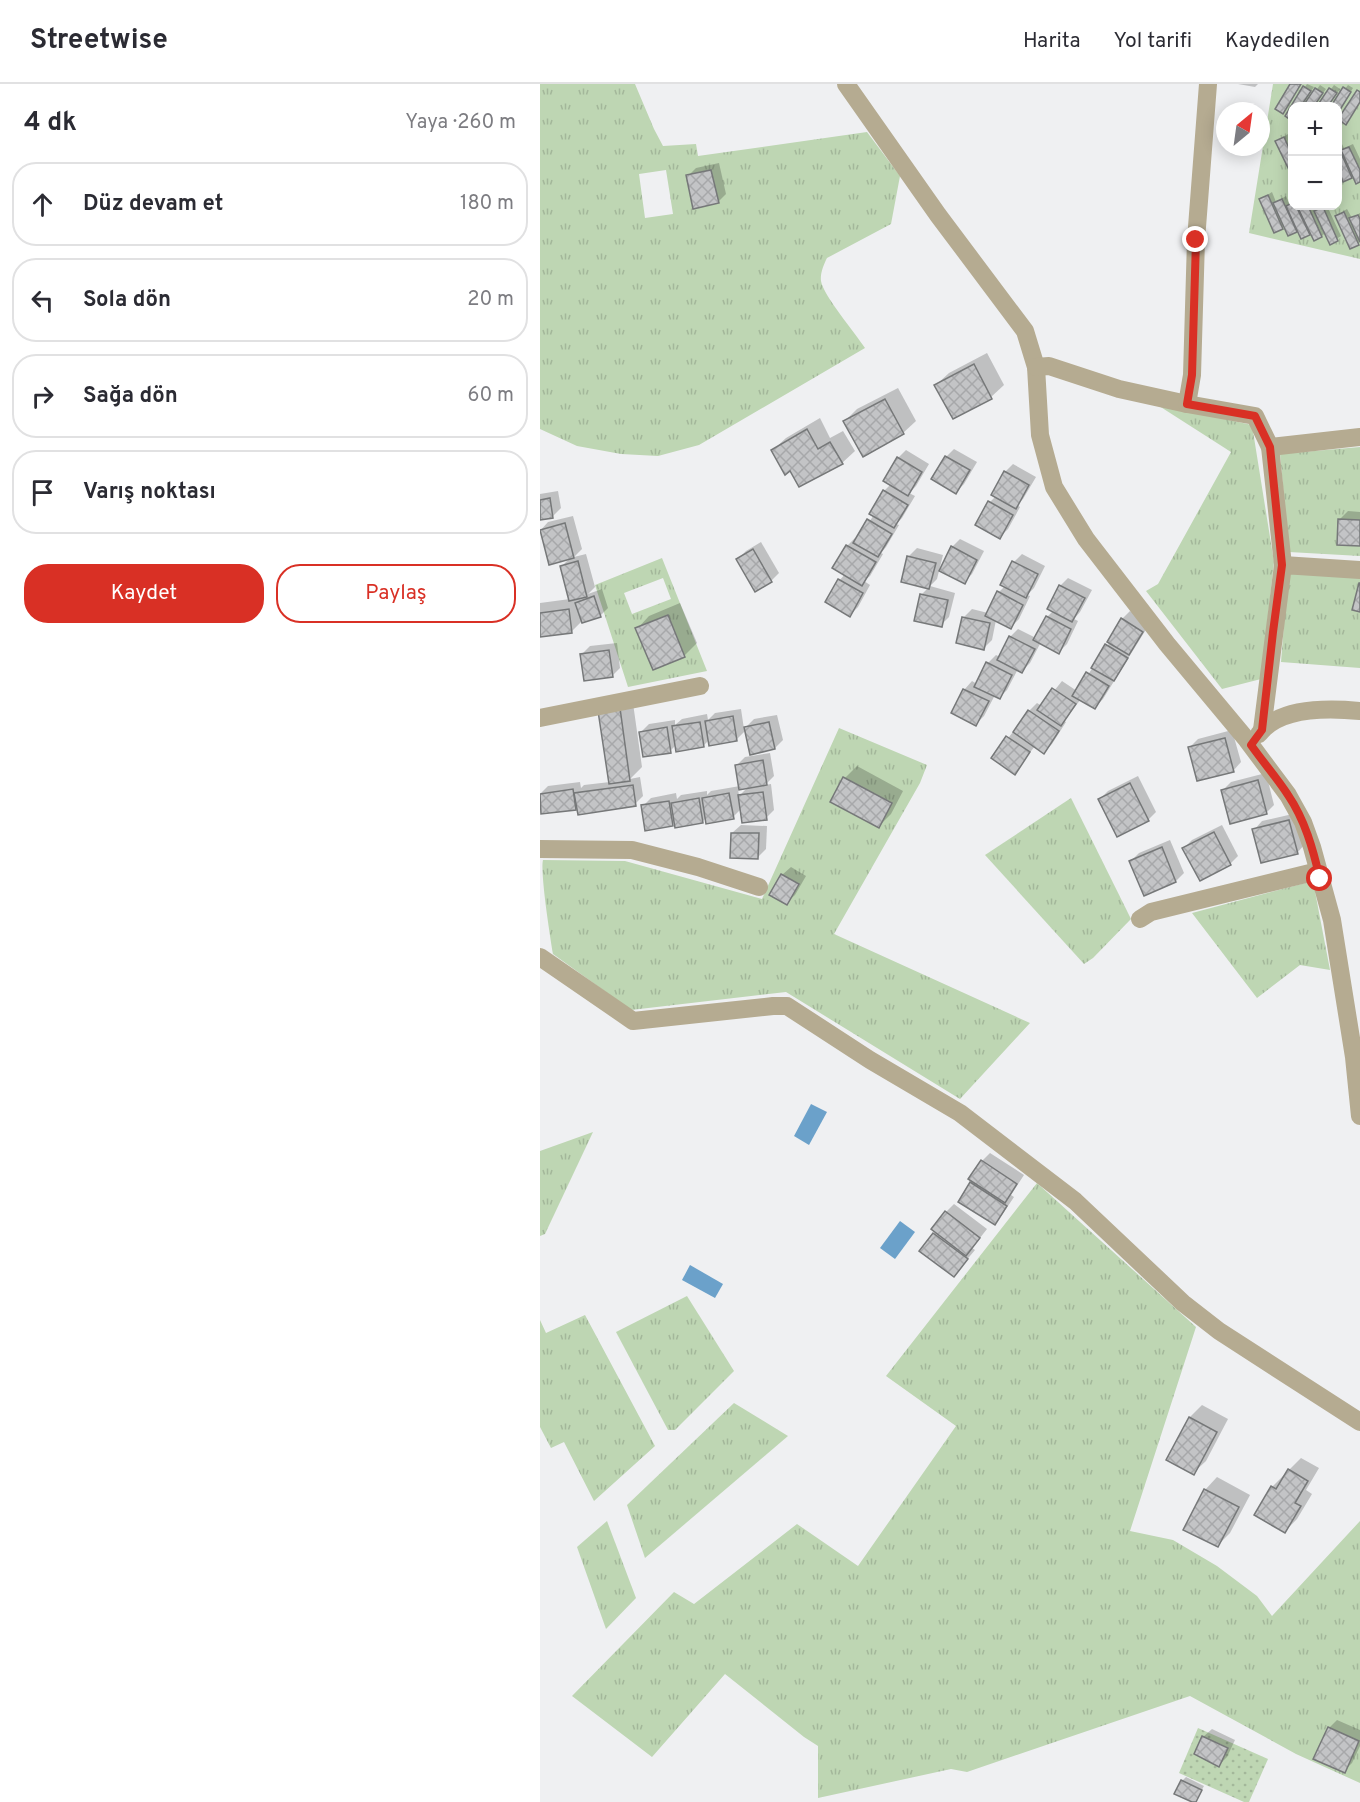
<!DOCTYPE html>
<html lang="tr">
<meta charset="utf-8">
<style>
body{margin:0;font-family:Overpass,sans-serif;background:#f2f2f3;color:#2b2b33}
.controls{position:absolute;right:18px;top:18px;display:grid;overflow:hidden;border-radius:12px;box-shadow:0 3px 15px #0003}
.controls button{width:54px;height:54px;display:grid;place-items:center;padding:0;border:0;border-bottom:2px solid #e1e1e2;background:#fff;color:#2b2b33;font:30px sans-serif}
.compass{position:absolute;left:676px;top:18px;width:54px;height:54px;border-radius:50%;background:#fff;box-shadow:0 3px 15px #0003;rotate:29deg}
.stop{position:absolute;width:18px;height:18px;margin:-14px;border:4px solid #d93025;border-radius:50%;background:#fff}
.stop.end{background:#d93025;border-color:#fff;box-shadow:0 2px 6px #0008}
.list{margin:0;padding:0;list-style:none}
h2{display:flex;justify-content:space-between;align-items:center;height:78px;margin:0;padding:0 24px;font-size:26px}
h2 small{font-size:20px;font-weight:400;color:#7c7c81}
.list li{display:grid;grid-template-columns:39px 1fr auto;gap:18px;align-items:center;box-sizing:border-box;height:84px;margin:0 12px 12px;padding:0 12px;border:2px solid #e1e1e2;border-radius:24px}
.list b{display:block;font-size:22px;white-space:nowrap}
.list em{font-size:20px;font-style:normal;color:#7c7c81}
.actions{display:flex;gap:12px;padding:18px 24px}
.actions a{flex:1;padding:14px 0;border:2px solid #d93025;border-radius:24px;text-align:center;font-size:21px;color:#d93025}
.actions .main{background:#d93025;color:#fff}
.icon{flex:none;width:33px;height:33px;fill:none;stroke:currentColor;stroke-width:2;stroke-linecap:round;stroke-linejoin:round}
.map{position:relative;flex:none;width:820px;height:1718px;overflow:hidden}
header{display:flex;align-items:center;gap:36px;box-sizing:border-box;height:84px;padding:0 30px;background:#fff;border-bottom:2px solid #e1e1e2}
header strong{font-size:28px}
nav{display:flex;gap:33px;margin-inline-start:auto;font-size:21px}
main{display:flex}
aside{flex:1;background:#fff}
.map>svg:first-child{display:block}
.grass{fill:url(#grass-tufts);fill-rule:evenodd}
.garden{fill:url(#garden-dots)}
.water{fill:#6ba1ca}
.shadow{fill:#0003;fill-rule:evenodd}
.building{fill:url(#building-cross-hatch);stroke:#767879;stroke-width:1.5}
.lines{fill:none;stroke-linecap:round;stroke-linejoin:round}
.minor{stroke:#b5ab91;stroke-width:18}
.route{stroke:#d93025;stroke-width:8}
</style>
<header>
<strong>Streetwise</strong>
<nav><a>Harita</a><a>Yol tarifi</a><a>Kaydedilen</a></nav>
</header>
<main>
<aside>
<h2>4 dk<small>Yaya · 260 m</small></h2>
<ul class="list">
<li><svg class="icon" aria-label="ahead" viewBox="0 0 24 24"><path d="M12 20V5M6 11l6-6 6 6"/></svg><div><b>Düz devam et</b></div><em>180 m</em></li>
<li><svg class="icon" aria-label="left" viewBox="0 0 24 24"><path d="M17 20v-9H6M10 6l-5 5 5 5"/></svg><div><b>Sola dön</b></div><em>20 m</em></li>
<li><svg class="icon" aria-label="right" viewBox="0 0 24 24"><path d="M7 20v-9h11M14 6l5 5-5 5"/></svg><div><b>Sağa dön</b></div><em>60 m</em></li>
<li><svg class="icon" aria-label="arrive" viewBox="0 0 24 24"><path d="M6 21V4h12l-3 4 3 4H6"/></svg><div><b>Varış noktası</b></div></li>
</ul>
<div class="actions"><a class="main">Kaydet</a><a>Paylaş</a></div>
</aside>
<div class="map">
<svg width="820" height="1718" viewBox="0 0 820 1718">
<defs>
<pattern id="grass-tufts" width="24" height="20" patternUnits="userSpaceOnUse" patternTransform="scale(1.5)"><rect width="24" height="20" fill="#bed6b3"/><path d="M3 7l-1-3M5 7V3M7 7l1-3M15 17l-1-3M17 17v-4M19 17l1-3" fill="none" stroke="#a3b79a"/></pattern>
<pattern id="garden-dots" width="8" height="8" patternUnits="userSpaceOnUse" patternTransform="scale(1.5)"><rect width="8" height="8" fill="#bed6b3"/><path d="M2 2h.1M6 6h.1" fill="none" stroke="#a3b79a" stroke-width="1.8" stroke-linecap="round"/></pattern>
<pattern id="building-cross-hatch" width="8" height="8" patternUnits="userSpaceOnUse" patternTransform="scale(1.5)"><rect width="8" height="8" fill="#c3c4c6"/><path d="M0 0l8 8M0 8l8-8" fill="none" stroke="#a7a8aa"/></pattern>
</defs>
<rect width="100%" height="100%" fill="#eff0f2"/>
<g class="grass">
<path d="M0,0H95L114,45L123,62L156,60L158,72L327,48L360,92L351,140L287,174C284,180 280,189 281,197C283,211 316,250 325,264L159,361L118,372L81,370L37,362L0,345ZM126,86L133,130L105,134L99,90Z"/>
<path d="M733,0H820V175L709,149ZM752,22H798V122H752Z"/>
<polygon points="616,320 712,341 734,478 721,595 682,605 606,507 618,500 691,368"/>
<polygon points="820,363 820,472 749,468 740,370"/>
<path d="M122,474L167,587L88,603L55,501ZM123,494L131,515L92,530L84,509Z"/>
<polygon points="748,489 820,492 820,584 741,578"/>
<path d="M299,644L387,681L380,699L294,850L490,939L420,1015L246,908L91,926L13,870C10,852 0,788 3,776L85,777L222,815Z"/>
<polygon points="531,714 591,835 553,874 544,880 445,771"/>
<polygon points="773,797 790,886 760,881 717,914 652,829"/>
<polygon points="53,1048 5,1150 0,1152 0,1067"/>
<polygon points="497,1099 656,1243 590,1447 633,1456 677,1482 717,1512 732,1532 820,1437 820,1699 756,1670 650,1612 427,1688 411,1685 278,1714 278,1662 264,1653 185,1590 112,1673 32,1612 134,1508 154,1520 257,1440 318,1482 416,1342 346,1292"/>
<polygon points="147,1212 194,1287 135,1346 128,1346 76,1248"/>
<polygon points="45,1231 115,1362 54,1417 24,1358 11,1364 0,1343 0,1236 6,1249"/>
<polygon points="194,1319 248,1352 105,1474 87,1421"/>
<polygon points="67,1437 96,1514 66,1545 37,1463"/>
</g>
<polygon class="garden" points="658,1644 728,1675 709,1718 704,1718 639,1689"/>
<g class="water">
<polygon points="271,1020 287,1028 269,1061 254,1052"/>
<polygon points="360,1137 375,1148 355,1175 340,1164"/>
<polygon points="150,1181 183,1200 175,1214 142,1196"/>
</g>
<g class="shadow">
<polygon points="698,0 718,0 715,3"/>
<polygon points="767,0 774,3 761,22 752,22 752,35 747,31"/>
<polygon points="780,1 786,5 774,22 765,22"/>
<polygon points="794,1 800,5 788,22 779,22"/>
<polygon points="808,1 813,4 798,29 798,22 792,22"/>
<polygon points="748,50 752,57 751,88 737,57"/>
<polygon points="801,58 804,64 813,60 820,75 820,97 814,91 804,96 801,88 798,91 798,59"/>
<polygon points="179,79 186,110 178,118 148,92 156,84"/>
<polygon points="732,108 736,118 746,112 749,119 752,118 752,122 773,122 776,128 780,124 787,122 801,152 790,159 786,148 782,152 771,149 762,153 759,146 749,150 745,141 742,143 721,115"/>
<polygon points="807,125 812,134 820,129 820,158 818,160 796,132"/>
<polygon points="447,269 464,301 451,313 413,333 396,301 409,289"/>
<polygon points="358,304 376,337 363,349 305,337 317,325"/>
<polygon points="280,334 290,354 303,347 315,367 302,379 251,385 233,366 246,354"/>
<polygon points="414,365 437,378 424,400 416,408 393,395 406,373"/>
<polygon points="366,366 389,380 376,402 369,409 375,412 362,434 356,440 359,441 346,463 341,469 343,470 330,492 324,497 330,501 318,523 310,531 287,518 300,496 305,490 307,462 315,454 317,455 334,431 344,407 351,400 358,374"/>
<polygon points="473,380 496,393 483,415 477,421 480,423 468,445 460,453 437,440 450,418 456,412 465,388"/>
<polygon points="18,407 21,424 13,432 0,434 0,410"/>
<polygon points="808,427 820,428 820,460 800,435"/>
<polygon points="33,432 42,465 34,473 46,470 55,503 48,510 62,505 68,524 60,532 43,536 32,547 0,551 0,519 30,515 22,482 30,474 0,447 8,438"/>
<polygon points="420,455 444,467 432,490 424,498 412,463"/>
<polygon points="221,458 239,489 231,497 198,475 206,467"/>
<polygon points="377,464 403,471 397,495 390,502 415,509 409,533 401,541 381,511 388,504 363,497 369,472"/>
<polygon points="482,470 505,482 494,504 487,511 490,512 479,535 471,543 456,536 452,556 444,564 423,534 432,525 448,529 459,508 465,502 474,478"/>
<polygon points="528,494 552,506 540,528 534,535 538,537 527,560 519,568 501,558 490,579 482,587 478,585 467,606 459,614 455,611 444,632 436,640 424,606 432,597 437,600 448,579 456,571 460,573 470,553 478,545 496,554 507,533 513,527 520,502"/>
<polygon points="140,519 157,559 145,571 113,584 97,545 109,532"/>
<polygon points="590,527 610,539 563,615 555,623 541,615 524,637 526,638 512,660 504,668 495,662 474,689 453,674 489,627 497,619 502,622 522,597 537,607 570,558 582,535"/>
<polygon points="77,559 80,584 72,592 42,570 50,562"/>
<polygon points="92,612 102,683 90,695 100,693 103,712 95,720 38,722 35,724 2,729 0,710 8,702 40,698 41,704 44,701 70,698 60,627"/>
<polygon points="201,625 204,645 214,635 237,631 243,656 235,664 206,646 196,656 170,655 163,662 136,661 130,667 101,648 109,640 135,636 135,641 142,635 167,630 168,636 175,629"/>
<polygon points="692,646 701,678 693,687 650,663 658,655"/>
<path d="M230,669L234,692L225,701L231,700L234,726L226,734L201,725L193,733L166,734L162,738L136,737L132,741L103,722L111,714L136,709L137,715L141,711L167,707V711L171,707L200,702L197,681L205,673ZM208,703L199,712L198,705Z"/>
<polygon points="317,682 363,707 351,730 339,742 305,694"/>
<polygon points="726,689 734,721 726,729 683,706 691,698"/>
<polygon points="598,692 616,728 608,736 560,715 568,707"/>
<polygon points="757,729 765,760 757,769 714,746 722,737"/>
<polygon points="201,741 227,742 226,765 218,773 192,749"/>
<polygon points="682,741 698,772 690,780 644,764 652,756"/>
<polygon points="630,756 644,789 636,797 605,810 591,777 599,769"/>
<polygon points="251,783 266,792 255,811 246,819 242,791"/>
<polygon points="450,1069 484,1091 471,1111 474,1113 462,1131 454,1139 431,1099 442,1077"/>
<polygon points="414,1120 447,1145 432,1164 435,1166 414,1191 394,1150 406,1128"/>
<polygon points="662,1321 688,1335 666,1377 653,1389 628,1375 650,1333"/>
<polygon points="761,1374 779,1384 766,1406 772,1410 757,1435 745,1447 732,1403"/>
<polygon points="677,1393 710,1411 690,1449 677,1462 665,1406"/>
<polygon points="797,1636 820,1646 820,1662 812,1679 804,1687 789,1644"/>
<polygon points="672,1645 695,1656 687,1673 679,1681 663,1653"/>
<polygon points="646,1693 664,1702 655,1718 642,1697"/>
</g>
<g class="building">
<polygon points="750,0 761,0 743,30 735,25"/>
<polygon points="763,2 771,7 761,22 752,22 752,37 745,32"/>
<polygon points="803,3 811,8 798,29 798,22 791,22"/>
<polygon points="775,4 783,9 774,22 763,22"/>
<polygon points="789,4 797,9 788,22 777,22"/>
<polygon points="817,6 820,8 820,18 806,41 798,35"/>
<polygon points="744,53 752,71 752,89 751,90 735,57"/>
<polygon points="798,62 812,94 803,98 798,85"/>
<polygon points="809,63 820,86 820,98 816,100 801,66"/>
<polygon points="171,86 179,119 153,125 146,91"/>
<polygon points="728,111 743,145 734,149 719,115"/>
<polygon points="742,115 757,148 748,152 733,119"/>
<polygon points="752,119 752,122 756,122 770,151 761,155 746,122"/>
<polygon points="763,122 768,122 782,153 774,157 758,124"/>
<polygon points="783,123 798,157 790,161 774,127"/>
<polygon points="804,128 819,161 810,165 795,132"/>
<polygon points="818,131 820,135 820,158 809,134"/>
<polygon points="434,280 452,315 413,335 394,301"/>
<polygon points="345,315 364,350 323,373 303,337"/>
<polygon points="267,345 278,365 290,358 303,380 259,403 250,387 245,391 231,366"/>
<polygon points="405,372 430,386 416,410 391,395"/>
<polygon points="357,373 382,388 368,412 343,397"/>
<polygon points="464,387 489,401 476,425 451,411"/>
<polygon points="343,406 368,421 354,444 329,430"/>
<polygon points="10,414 13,434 0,436 0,416"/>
<polygon points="448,417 473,431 460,455 435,441"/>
<polygon points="327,435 352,450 338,473 313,459"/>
<polygon points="798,435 820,436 820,462 797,461"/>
<polygon points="25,439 34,474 9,481 0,446"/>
<polygon points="306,461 336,478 322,502 292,484"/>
<polygon points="411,462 437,476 425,500 399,487"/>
<polygon points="213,465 232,498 215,508 196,475"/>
<polygon points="367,472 396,479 389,505 361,498"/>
<polygon points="38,477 47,513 29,517 20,482"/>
<polygon points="472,477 498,490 486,514 460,501"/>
<polygon points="298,495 323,509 310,533 285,518"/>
<polygon points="819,499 820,499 820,528 812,526"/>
<polygon points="519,501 545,514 532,538 507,525"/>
<polygon points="457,507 483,521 471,545 445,532"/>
<polygon points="380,510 408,516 402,543 374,537"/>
<polygon points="54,512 61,533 42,539 35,519"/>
<polygon points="29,525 32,549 0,553 0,529"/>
<polygon points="128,531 145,573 113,586 95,544"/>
<polygon points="506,532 531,545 519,570 493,556"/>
<polygon points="422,533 450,539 444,566 416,559"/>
<polygon points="581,534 603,548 589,571 567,558"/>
<polygon points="469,552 495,565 482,589 457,576"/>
<polygon points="565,560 588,574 574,597 551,584"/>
<polygon points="69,566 73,593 44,597 40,570"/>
<polygon points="446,578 472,591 460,615 434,603"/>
<polygon points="546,588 569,602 555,625 532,612"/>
<polygon points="512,604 536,620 521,642 497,626"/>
<polygon points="423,605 449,617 436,642 411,629"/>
<polygon points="80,624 90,697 69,700 58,627"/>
<polygon points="488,626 519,647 504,670 473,648"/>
<polygon points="193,632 197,657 169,662 165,637"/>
<polygon points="160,638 164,663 136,668 132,642"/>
<polygon points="229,638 235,665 210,671 204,643"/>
<polygon points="127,643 131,669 103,673 99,648"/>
<polygon points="466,652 490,668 475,691 451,674"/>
<polygon points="685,654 694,688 657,697 648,663"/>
<polygon points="223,676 227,701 199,706 195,681"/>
<polygon points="303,693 352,719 339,744 290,718"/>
<polygon points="718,696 727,730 690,740 681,706"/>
<polygon points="590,699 609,737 577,753 558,715"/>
<polygon points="93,701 96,722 38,731 34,709"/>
<polygon points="33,705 36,726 1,730 0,710"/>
<polygon points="223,708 227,736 202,739 198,711"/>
<polygon points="189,709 194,735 166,740 162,714"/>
<polygon points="159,714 163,739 135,744 131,719"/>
<polygon points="129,717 133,742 105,747 101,721"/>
<polygon points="749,736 758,770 721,779 712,745"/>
<polygon points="674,748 691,781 660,797 642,764"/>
<polygon points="191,749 219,749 218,775 190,774"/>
<polygon points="622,763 636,798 604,812 589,777"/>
<polygon points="241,790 259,800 247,821 229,811"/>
<polygon points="441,1076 477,1100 465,1119 428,1095"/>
<polygon points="430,1098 467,1122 455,1141 418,1118"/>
<polygon points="405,1127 440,1154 426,1172 391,1145"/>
<polygon points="393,1149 428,1175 414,1193 379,1167"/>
<polygon points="649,1333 677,1348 654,1391 626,1376"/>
<polygon points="748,1385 768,1397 755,1419 761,1422 745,1449 714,1431 731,1402 736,1405"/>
<polygon points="664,1405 699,1423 678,1463 643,1446"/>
<polygon points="788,1643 819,1657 805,1689 773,1675"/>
<polygon points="662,1652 688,1664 679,1683 654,1670"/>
<polygon points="641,1696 662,1706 656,1718 652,1718 634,1710"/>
</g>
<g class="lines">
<g class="minor">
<polyline points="306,0 398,131 485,247 496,283 500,351 514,403 546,455 627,560 707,656 748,711 763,738 772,763 792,836 814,973 820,1032"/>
<polyline points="496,283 509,282 579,305 647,320 652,291 656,156 668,0"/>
<polyline points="647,320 715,332 730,363 743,481"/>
<polyline points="730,363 820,353"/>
<polyline points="0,634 160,602"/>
<polyline points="722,646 743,481 820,486"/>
<path d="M719,650C739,623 789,624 820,627"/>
<polyline points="0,765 92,766 158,783 219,803"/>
<polyline points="600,835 611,828 778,787"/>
<polyline points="0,873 93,937 233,922 247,922 330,976 420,1029 535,1117 643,1219 679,1247 820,1338"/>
</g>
</g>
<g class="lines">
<path class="route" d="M656,156L652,291L647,320L715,332L730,363L742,481L733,548L722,646L711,661C723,678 737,694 748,711C765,736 773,765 780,795"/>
</g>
</svg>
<div class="controls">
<button>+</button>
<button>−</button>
</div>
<svg class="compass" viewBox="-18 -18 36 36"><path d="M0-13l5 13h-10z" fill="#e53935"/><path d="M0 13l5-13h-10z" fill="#7c7c81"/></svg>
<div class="stop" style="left:780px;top:795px"></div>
<div class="stop end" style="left:656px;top:156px"></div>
</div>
</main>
